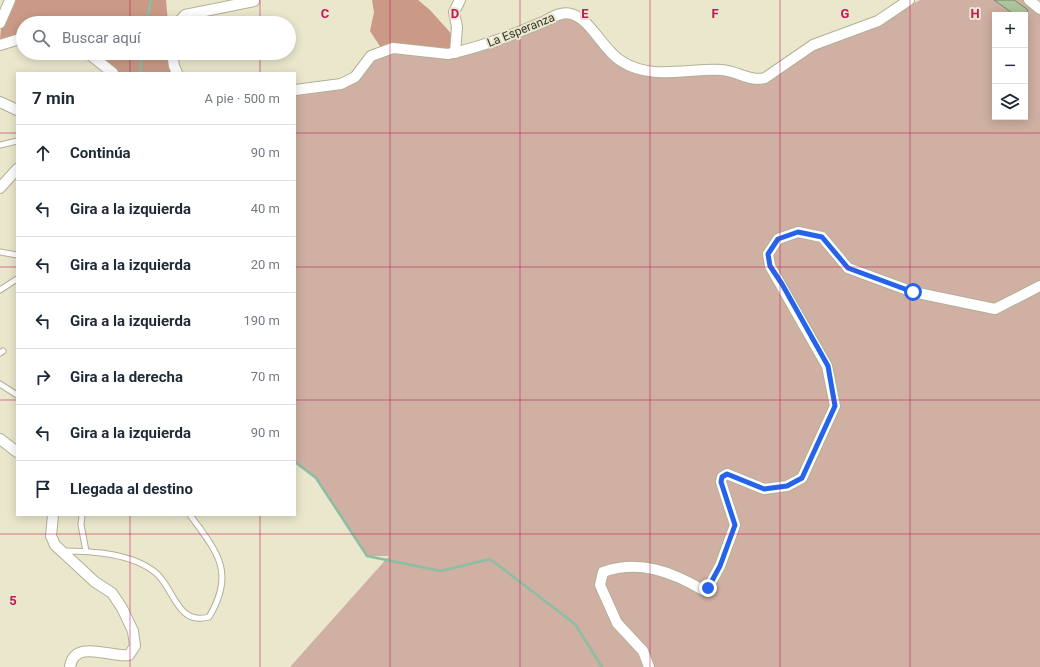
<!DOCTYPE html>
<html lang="es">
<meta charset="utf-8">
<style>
body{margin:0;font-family:Roboto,sans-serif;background:#f6f6f7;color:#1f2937}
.controls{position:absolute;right:12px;top:12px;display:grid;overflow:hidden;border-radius:0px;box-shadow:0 2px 10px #0003}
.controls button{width:36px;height:36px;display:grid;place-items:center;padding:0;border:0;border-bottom:1px solid #e0e1e3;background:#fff;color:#1f2937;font:20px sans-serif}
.stop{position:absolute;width:12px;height:12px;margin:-9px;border:3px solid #2563eb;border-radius:50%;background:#fff}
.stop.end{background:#2563eb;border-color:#fff;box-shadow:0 1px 4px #0008}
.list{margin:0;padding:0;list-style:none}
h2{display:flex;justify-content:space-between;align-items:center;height:52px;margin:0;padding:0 16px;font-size:17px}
h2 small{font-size:13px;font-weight:400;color:#747a83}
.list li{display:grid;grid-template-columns:26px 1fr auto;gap:12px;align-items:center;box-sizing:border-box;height:56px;padding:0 16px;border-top:1px solid #e0e1e3}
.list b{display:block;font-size:15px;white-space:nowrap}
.list em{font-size:13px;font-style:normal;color:#747a83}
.icon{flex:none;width:22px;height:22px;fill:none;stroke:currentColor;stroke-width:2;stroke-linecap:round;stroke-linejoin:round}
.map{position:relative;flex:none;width:1040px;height:667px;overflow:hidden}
.search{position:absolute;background:#fff;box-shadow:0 2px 10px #0003;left:16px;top:16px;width:280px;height:44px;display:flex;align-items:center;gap:10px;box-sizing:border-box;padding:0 14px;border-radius:22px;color:#747a83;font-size:15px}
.panel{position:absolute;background:#fff;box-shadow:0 2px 10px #0003;left:16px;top:72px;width:280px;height:444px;border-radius:0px}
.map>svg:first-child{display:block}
.green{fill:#cfb0a2;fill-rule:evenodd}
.forest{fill:#ca9a86}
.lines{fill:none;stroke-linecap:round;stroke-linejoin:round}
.stream{stroke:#8cbea4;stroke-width:2.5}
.building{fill:#adc59b;stroke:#78846f}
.lane-casing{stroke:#b2b097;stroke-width:7}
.street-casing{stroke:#b2b097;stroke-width:12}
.lane{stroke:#fff;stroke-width:5}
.street{stroke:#fff;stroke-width:10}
.route{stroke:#2563eb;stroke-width:5}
.grid{fill:none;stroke:#c2185b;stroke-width:1;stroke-opacity:0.55}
.labels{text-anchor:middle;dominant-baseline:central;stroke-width:4;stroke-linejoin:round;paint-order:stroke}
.street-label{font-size:12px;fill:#39382e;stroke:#eae7cd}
.grid-label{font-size:13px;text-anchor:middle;font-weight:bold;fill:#c2185b;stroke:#eae7cd;stroke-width:4;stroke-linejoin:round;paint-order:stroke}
</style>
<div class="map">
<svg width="1040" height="667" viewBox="0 0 1040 667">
<rect width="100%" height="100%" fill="#eae7cd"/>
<path class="green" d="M920,0H1023L1040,9V667H290L389,556H367L316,478L295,462V88L355,77L371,56L393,48L448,54L570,13L636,69L721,70L758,80L813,45L878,21ZM995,15H1025V117H995Z"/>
<g class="forest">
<path d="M11,0H166L168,23H23V38L0,45C0,28 3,15 11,0Z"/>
<polygon points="372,0 418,0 430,10 456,39 448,54 383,51 370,31 374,12"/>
<polygon points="88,53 173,53 178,73 113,73"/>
</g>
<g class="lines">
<g class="stream">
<polyline points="146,23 151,0"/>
<polyline points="141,53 141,73"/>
<polyline points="295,462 316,478 367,556 441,571 490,559 575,624 602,667"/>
</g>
</g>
<polygon class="building" points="994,0 1014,0 1028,10 1025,15 1015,15"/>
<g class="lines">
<defs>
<g id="lane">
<polyline points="0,145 17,141"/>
<polyline points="0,252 17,255"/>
<polyline points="0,290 17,279"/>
<polyline points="0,353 3,351"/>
<polyline points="0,384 17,395"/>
<polyline points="82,515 81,525 86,551"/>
<path d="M62,551C92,551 132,553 156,573C174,588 177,626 209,617C236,572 217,552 190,515"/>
</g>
<g id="street">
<polyline points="1029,0 1040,9"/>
<polyline points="0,23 10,0"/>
<polyline points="178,23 185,15 254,1"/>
<polyline points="0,45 23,38"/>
<polyline points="88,53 113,73"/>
<polyline points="172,53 174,66 177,73"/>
<polyline points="455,53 457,27 454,12 460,0"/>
<path d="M295,90L341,84L355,77L371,56L393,48L448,54C482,47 513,35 545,21C552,17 562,11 571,14C591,19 602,49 621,61C652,81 687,68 722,70C737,71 750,82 765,78L813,45L878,21L909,0"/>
<polyline points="0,102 17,110"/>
<polyline points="0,188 17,169"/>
<polyline points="0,439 17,452"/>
<path d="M53,515L51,536L55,545L95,582L112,593L122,608L133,631L135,646L129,655C111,658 74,638 70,667"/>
<path d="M649,667L643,651L617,623L600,585L603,572C639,559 672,572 703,590L708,588L720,566L735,525L721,482L722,477L727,474L764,489L787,486L802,478L835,406L827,366L770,266L768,254L778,239L798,232L822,237L848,268L913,292L995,309L1040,286"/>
</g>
</defs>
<use href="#lane" class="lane-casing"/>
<use href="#street" class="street-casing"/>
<use href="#lane" class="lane"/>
<use href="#street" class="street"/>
</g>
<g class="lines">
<polyline class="route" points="708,588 720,566 735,525 721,482 722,477 727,474 764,489 787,486 802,478 835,406 828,366 782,284 770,266 768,254 778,239 798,232 822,237 848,268 913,292"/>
</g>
<path class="grid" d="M130,0V23M260,0V23M390,0V667M520,0V667M650,0V667M780,0V667M910,0V667M130,53V73M260,53V73M0,133H17M295,133H1040M0,267H17M295,267H1040M0,400H17M295,400H1040M130,515V667M260,515V667M0,534H1040"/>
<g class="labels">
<g class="street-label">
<text transform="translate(521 30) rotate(-22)">La Esperanza</text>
</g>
</g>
<g class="grid-label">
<text x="325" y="18">C</text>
<text x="455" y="18">D</text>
<text x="585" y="18">E</text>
<text x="715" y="18">F</text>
<text x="845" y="18">G</text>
<text x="975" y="18">H</text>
<text x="13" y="605">5</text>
</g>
</svg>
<div class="controls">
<button>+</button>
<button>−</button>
<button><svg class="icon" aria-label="layers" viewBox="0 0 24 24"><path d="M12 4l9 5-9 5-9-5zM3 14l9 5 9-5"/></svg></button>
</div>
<div class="stop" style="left:913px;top:292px"></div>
<div class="stop end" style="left:708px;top:588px"></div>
<div class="search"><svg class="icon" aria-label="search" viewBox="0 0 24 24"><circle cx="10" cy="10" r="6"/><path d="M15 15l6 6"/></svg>Buscar aquí</div>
<section class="panel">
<h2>7 min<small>A pie · 500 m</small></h2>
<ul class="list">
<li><svg class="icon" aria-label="ahead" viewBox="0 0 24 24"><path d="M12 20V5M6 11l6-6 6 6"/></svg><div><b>Continúa</b></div><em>90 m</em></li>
<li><svg class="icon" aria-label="left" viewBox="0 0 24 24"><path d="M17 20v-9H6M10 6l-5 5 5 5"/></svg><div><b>Gira a la izquierda</b></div><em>40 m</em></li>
<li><svg class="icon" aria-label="left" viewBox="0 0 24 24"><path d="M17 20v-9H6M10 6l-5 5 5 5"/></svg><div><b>Gira a la izquierda</b></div><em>20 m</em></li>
<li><svg class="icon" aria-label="left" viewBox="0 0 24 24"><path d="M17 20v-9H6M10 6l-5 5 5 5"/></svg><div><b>Gira a la izquierda</b></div><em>190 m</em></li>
<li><svg class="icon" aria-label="right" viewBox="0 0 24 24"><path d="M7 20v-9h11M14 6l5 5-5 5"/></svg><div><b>Gira a la derecha</b></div><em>70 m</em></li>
<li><svg class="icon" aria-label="left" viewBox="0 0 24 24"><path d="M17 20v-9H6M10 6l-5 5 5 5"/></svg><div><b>Gira a la izquierda</b></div><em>90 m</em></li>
<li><svg class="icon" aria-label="arrive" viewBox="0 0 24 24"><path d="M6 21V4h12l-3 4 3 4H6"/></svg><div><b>Llegada al destino</b></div></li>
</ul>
</section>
</div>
